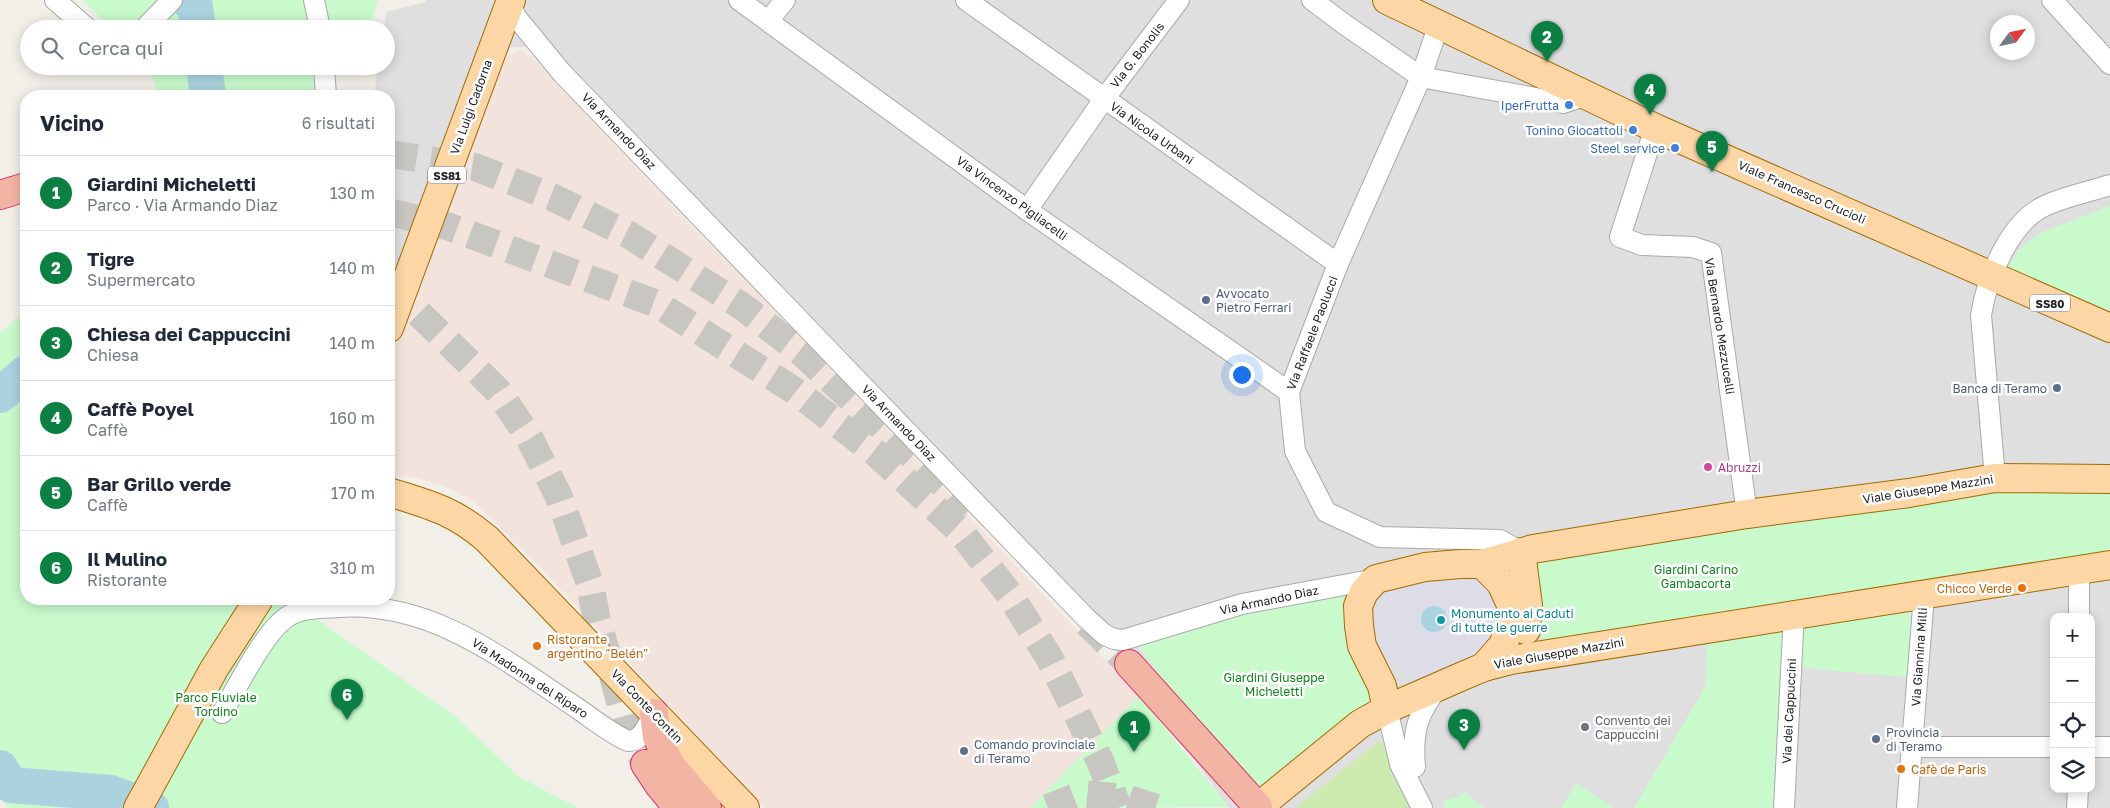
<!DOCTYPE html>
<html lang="it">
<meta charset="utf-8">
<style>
body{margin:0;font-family:"Golos Text",sans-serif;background:#f2f2f3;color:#1f2937}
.controls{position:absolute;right:15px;bottom:15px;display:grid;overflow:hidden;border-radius:10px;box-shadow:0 2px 12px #0003}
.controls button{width:45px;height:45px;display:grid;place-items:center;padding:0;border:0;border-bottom:1px solid #e0e1e3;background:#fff;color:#1f2937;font:25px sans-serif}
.compass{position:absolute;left:1990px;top:15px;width:45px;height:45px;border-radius:50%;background:#fff;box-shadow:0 2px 12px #0003;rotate:57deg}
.you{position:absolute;left:1241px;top:374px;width:18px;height:18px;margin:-12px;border:4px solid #fff;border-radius:50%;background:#1a73e8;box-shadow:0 0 0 8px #1a73e833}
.badge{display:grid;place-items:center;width:32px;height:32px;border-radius:50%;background:#0b8043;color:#fff;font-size:16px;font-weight:700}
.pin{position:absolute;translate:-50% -41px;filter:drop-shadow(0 1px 2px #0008)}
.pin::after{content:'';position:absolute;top:26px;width:18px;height:15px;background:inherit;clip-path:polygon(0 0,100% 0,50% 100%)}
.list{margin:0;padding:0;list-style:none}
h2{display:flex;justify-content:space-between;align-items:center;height:65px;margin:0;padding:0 20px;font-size:21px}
h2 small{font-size:16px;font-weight:400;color:#747a83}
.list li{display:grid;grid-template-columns:32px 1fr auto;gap:15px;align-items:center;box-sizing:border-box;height:75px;padding:0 20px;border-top:1px solid #e0e1e3}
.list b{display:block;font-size:19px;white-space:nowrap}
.list p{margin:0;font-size:16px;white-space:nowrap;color:#747a83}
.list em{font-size:16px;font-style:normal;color:#747a83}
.icon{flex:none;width:28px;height:28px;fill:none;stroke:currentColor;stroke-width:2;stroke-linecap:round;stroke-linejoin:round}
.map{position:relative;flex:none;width:2110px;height:808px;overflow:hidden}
.search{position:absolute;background:#fff;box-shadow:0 2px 12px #0003;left:20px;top:20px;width:375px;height:55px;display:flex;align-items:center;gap:12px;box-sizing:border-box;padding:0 18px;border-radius:28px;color:#747a83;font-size:19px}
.panel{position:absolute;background:#fff;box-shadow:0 2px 12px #0003;left:20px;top:90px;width:375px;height:515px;border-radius:20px}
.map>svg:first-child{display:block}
.residential{fill:#e0dfdf;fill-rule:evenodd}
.military{fill:#f3e3dd}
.grass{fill:#cdebb0}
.park{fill:#c8facc}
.plaza{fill:#dddde8}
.water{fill:#aad3df}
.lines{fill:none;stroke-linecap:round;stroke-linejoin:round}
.river{stroke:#aad3df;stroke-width:36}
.trunk-tunnel{stroke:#c8c6c1;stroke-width:28;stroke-dasharray:28 14;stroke-linecap:butt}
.minor-casing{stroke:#a9a9a9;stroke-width:22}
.primary-casing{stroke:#a06b00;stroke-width:30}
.trunk-casing{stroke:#dc2a67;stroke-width:30}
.minor{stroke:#fff;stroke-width:20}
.primary{stroke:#fcd6a4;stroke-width:28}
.trunk{stroke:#f2b4a3;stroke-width:28}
.shop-dot{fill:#3f7fe0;stroke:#fff;stroke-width:2}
.service-dot{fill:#5c6f8a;stroke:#fff;stroke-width:2}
.hotel-dot{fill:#d1479c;stroke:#fff;stroke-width:2}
.food-dot{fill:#e8710a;stroke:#fff;stroke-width:2}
.culture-dot{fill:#0f9aa8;stroke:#fff;stroke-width:2}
.worship-dot{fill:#6b7280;stroke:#fff;stroke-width:2}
.labels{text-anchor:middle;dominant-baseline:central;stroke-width:5;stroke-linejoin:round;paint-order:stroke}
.shield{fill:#fff;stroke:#646464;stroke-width:1}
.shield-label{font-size:11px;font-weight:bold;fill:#222}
.street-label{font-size:12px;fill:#222;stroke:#fff}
.shop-label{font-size:12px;fill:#366cbe;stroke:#fff;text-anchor:end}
.service-label{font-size:12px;fill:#4e5e75;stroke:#fff;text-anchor:start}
.hotel-label{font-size:12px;fill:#b23c85;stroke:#fff;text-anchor:start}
.park-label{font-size:12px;fill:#0c8416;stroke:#fff}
.food-label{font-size:12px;fill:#c56008;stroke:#fff;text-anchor:start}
.culture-label{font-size:12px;fill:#0d838f;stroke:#fff;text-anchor:start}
.worship-label{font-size:12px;fill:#5b616d;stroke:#fff;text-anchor:start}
</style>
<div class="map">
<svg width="2110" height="808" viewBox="0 0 2110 808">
<rect width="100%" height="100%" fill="#f2efe9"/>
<path class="residential" d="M426,0H2110V808H1229L1080,601L548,46L504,48L389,301V96H374L378,66H386V29H384L386,12L425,2ZM1998,22H2028V52H1998ZM2054,617H2091V789H2054Z"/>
<polygon class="military" points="520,50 531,56 713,248 719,251 1139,696 1035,808 765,808 547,575 475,503 454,490 437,484 417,478 389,475 389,361 505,57"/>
<polygon class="grass" points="1380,740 1400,764 1422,808 1298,808 1297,806"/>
<g class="park">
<polygon points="82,0 378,0 369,29 129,29 109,26"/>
<polygon points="149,66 312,66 315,96 158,96"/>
<polygon points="2110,206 2110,315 2003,275 2020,249 2042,232"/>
<polygon points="26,311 26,599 288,599 455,716 519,777 578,808 9,808 0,798 0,333"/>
<polygon points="2110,479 2110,564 1924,594 1917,678 1791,667 1784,808 1634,808 1705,687 1707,629 1543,654 1533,549 1704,521"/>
<polygon points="1364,592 1385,697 1258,807 1131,637 1242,604"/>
<polygon points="1139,696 1229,807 1030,808"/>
<polygon points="1576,783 1614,808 1561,808"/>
<polygon points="1465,792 1484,808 1445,808 1442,802 1457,797"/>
</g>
<polygon class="plaza" points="1410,576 1484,576 1498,609 1500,633 1488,653 1420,682 1405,677 1395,668 1382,653 1372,616 1378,594"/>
<circle class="water" cx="1434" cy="619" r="13"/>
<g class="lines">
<g class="river">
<polyline points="188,0 195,7 198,29"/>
<polyline points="204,66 208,96"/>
<polyline points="0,395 26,373"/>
<polyline points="0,768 11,785 110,793 151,808"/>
</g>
<g class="trunk-tunnel">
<polyline points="389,154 475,167 552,197 629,235 743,307 802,353 970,509"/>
<polyline points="389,212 447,226 657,304 795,391 877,454 960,531 1010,595 1050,659 1101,763 1118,808"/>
<polyline points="389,284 498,391 530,439 559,497 590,584 596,616 625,719 645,764"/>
<polyline points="1087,623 1129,664"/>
<polyline points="1048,808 1084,794 1126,798 1156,808"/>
</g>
<defs>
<g id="minor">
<polyline points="55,0 88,29"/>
<polyline points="314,0 320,29"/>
<polyline points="739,0 1027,210 1289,392"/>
<polyline points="966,0 1338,264"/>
<polyline points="1312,0 1344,24 1421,77 1563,103 1587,95"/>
<polyline points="2052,0 2110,64"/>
<polyline points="510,2 516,17 562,73 1087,619 1105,635 1114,639 1123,640 1242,604 1376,579"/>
<polyline points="769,20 785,0"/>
<polyline points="1439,24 1421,77 1338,264 1289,392 1295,451 1326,512 1380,537 1500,540 1521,552"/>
<polyline points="144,29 172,0"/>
<polyline points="324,66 326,96"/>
<polyline points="1655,128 1620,237 1642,245 1693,247 1711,253 1747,514"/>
<polyline points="1027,210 1104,99 1179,0"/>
<path d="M1995,478L1981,315C1987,278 2010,220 2047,205C2067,196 2089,192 2110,185"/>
<polyline points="2079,617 2079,571"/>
<polyline points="1387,709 1400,764 1422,808"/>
<path d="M222,713C237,688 264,632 287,617C301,607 323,608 339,607C432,601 503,659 577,708C593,719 610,733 628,741C642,742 648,724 654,713"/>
<polyline points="1912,747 2054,747"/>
<polyline points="2091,747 2110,747"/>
<path d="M1415,767C1412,731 1417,714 1439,686"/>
<polyline points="1784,808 1794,613"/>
<polyline points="1907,808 1924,595"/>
<polyline points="2077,808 2078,789"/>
</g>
<g id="primary">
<polyline points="1387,0 1655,128 2110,328"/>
<polyline points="389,328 511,0"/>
<path d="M389,492C430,505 453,510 487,539L745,808"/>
<polyline points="1521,552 1528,605 1526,630"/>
<polyline points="1482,564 1501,583 1512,607 1511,624 1503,645 1484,667"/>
<polyline points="1387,709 1382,686 1362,646 1359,626 1358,606 1364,592 1376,579 1425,567 1460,564 1482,564 1533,549 1747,514 1909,493 1995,478 2110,479"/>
<polyline points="138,808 214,669 259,599"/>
<polyline points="1257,808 1360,724 1387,709 1465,675 1484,667 1511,660 2110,565"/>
</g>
<g id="trunk">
<polyline points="0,195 26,187"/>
<polyline points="1129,664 1258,807"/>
<polyline points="654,713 657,737 670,764 707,808"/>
<polyline points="645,764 659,785 678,808"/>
</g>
</defs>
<use href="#minor" class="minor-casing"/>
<use href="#primary" class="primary-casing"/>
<use href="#trunk" class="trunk-casing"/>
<use href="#minor" class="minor"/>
<use href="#primary" class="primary"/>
<use href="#trunk" class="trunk"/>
</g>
<g class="shop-dot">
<circle cx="1569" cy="105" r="5"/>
<circle cx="1633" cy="130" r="5"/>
<circle cx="1675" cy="148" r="5"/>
</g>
<g class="service-dot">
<circle cx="1206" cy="300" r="5"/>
<circle cx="2057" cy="388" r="5"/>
<circle cx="1876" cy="739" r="5"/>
<circle cx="964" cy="751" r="5"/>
</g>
<circle class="hotel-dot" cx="1708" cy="467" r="5"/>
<g class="food-dot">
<circle cx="2022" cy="588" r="5"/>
<circle cx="537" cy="646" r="5"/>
<circle cx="1901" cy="769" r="5"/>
</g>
<circle class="culture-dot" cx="1441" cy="620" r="5"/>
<circle class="worship-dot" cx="1585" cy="727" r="5"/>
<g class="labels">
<g class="shield">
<rect x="428" y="166.5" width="38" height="17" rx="4"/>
<rect x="2030" y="294.5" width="40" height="17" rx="4"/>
</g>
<g class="shield-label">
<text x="447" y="175">SS81</text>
<text x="2050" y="303">SS80</text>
</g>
<g class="street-label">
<text transform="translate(1137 55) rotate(-52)">Via G. Bonolis</text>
<text transform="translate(471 107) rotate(-70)">Via Luigi Cadorna</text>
<text transform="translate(619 131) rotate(46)">Via Armando Diaz</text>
<text transform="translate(1152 133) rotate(35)">Via Nicola Urbani</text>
<text transform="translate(1802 192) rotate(24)">Viale Francesco Crucioli</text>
<text transform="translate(1012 198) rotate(36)">Via Vincenzo Pigliacelli</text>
<text transform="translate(1720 326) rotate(81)">Via Bernardo Mezzucelli</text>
<text transform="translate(1312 333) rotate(-69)">Via Raffaele Paolucci</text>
<text transform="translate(899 423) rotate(46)">Via Armando Diaz</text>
<text transform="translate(1928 489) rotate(-9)">Viale Giuseppe Mazzini</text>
<text transform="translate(1269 600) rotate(-12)">Via Armando Diaz</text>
<text transform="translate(1559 653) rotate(-10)">Viale Giuseppe Mazzini</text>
<text transform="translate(1919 657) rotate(-86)">Via Giannina Milli</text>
<text transform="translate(530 678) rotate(33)">Via Madonna del Riparo</text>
<text transform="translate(647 706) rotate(46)">Via Conte Contin</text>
<text transform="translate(1789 711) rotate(-87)">Via dei Cappuccini</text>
</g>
<g class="shop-label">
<text x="1559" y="105">IperFrutta</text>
<text x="1623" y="130">Tonino Giocattoli</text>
<text x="1665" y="148">Steel service</text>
</g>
<g class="service-label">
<text x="1216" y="293">Avvocato<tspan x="1216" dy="14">Pietro Ferrari</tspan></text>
<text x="2047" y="388" text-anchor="end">Banca di Teramo</text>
<text x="1886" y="732">Provincia<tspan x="1886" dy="14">di Teramo</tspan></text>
<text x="974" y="744">Comando provinciale<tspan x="974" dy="14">di Teramo</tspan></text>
</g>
<g class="hotel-label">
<text x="1718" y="467">Abruzzi</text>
</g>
<g class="park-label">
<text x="1696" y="569">Giardini Carino<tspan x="1696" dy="14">Gambacorta</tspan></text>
<text x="1274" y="677">Giardini Giuseppe<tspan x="1274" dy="14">Micheletti</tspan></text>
<text x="216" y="697">Parco Fluviale<tspan x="216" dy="14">Tordino</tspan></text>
</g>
<g class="food-label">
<text x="2012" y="588" text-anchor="end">Chicco Verde</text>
<text x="547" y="639">Ristorante<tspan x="547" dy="14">argentino "Belén"</tspan></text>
<text x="1911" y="769">Cafè de Paris</text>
</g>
<g class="culture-label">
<text x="1451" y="613">Monumento ai Caduti<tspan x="1451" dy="14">di tutte le guerre</tspan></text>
</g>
<g class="worship-label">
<text x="1595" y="720">Convento dei<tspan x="1595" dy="14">Cappuccini</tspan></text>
</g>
</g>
</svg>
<div class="controls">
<button>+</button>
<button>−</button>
<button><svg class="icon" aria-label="locate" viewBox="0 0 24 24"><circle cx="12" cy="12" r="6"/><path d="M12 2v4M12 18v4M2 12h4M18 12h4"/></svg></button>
<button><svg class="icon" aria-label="layers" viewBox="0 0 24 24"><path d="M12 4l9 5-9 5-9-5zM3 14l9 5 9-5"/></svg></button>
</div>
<svg class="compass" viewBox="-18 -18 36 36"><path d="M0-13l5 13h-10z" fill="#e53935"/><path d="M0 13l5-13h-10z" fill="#747a83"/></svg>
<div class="you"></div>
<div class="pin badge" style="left:1134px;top:752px">1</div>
<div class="pin badge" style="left:1547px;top:62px">2</div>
<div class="pin badge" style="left:1464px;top:750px">3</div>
<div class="pin badge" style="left:1650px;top:115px">4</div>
<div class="pin badge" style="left:1712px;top:172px">5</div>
<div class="pin badge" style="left:347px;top:720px">6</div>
<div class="search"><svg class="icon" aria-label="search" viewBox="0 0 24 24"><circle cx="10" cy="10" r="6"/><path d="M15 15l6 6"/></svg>Cerca qui</div>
<section class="panel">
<h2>Vicino<small>6 risultati</small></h2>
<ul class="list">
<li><span class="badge">1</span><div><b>Giardini Micheletti</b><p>Parco · Via Armando Diaz</p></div><em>130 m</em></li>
<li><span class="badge">2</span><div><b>Tigre</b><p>Supermercato</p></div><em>140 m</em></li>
<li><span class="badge">3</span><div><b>Chiesa dei Cappuccini</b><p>Chiesa</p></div><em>140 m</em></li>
<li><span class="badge">4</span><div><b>Caffè Poyel</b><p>Caffè</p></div><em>160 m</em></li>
<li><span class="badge">5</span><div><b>Bar Grillo verde</b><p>Caffè</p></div><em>170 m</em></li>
<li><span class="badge">6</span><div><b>Il Mulino</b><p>Ristorante</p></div><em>310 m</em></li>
</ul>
</section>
</div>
